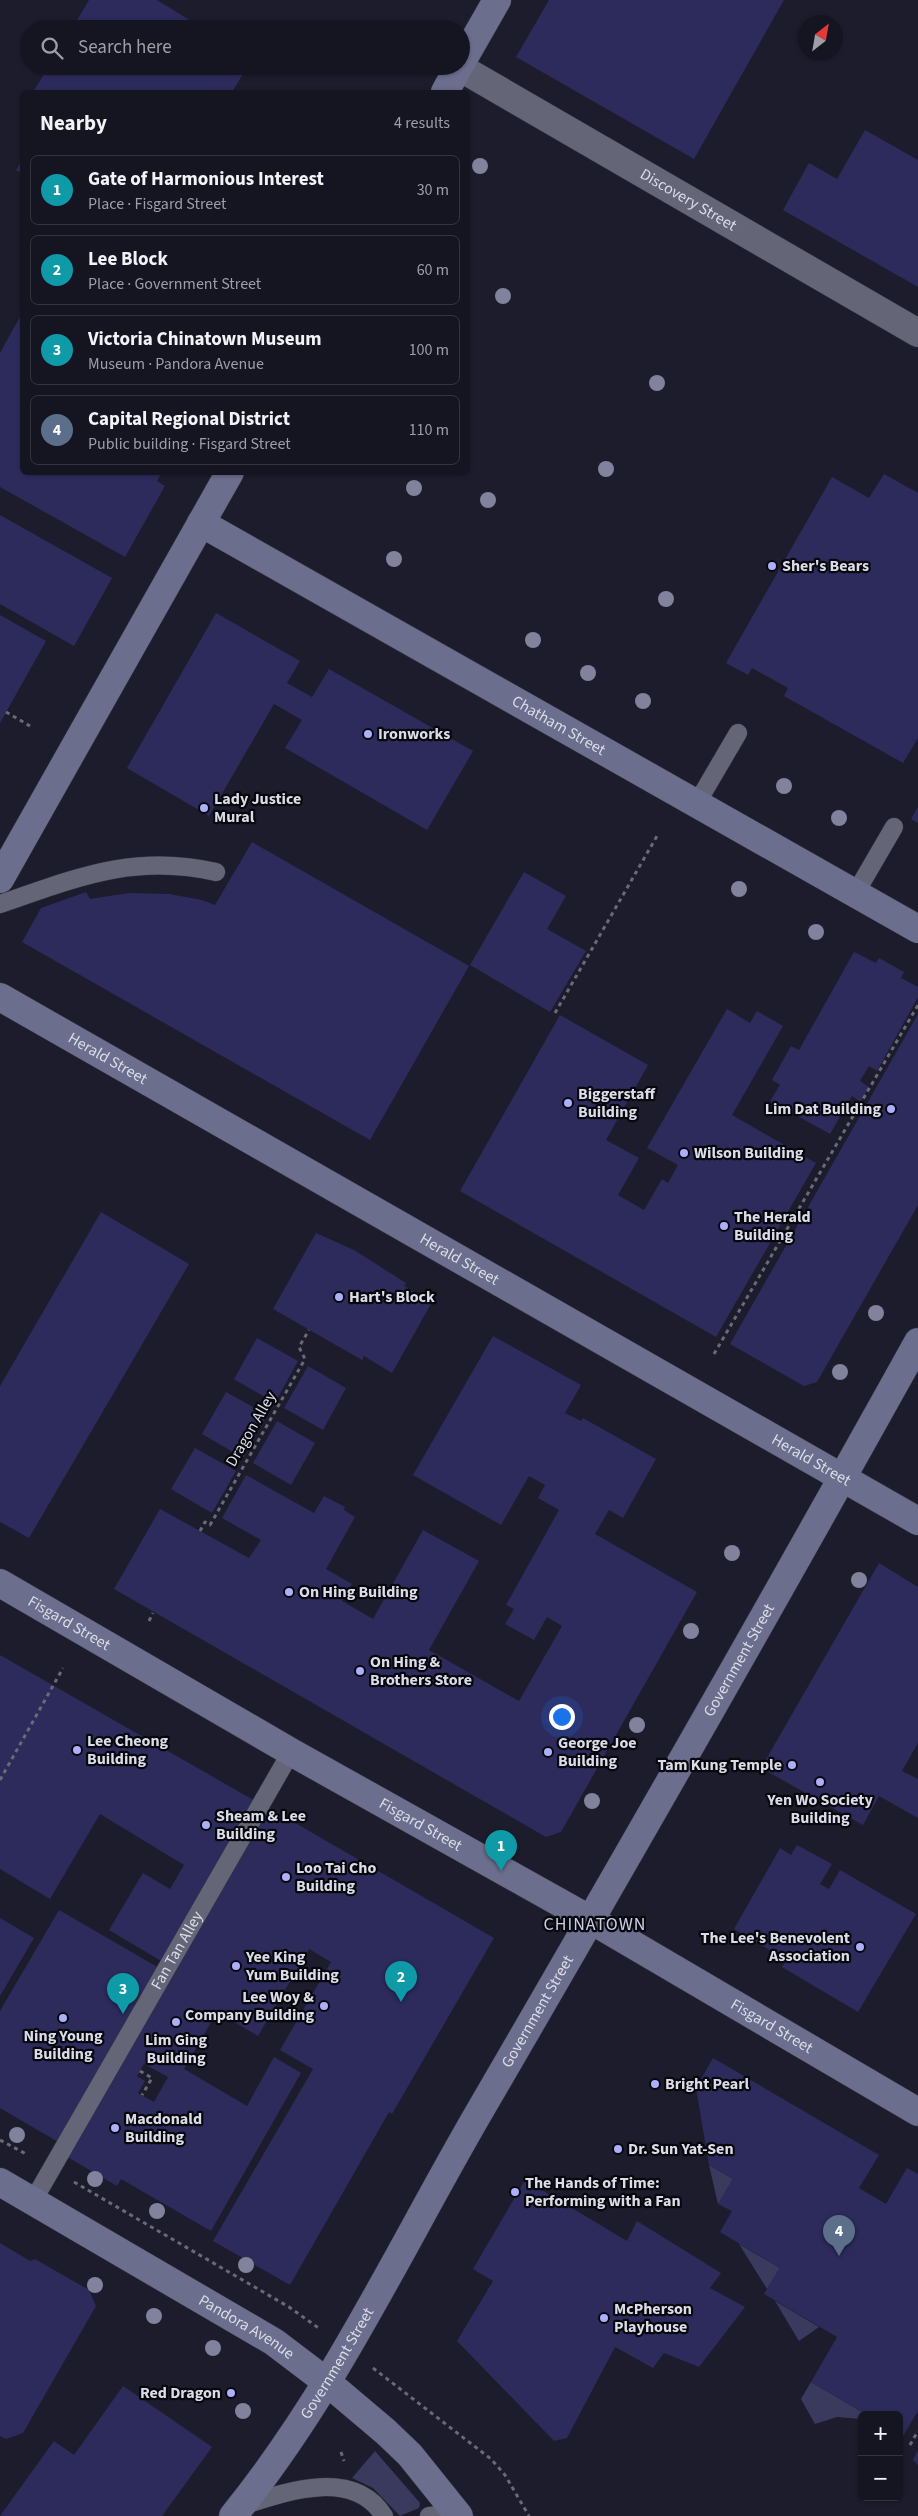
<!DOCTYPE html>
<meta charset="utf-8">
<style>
body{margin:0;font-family:"Source Sans 3",sans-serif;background:#22222e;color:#f1f3f6}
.controls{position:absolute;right:15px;bottom:15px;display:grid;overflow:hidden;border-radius:8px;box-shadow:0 1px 4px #0004}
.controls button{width:45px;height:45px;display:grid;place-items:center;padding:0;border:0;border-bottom:1px solid #34343f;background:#151521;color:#f1f3f6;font:25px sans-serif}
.compass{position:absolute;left:798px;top:15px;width:45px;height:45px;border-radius:50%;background:#151521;box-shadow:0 1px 4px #0004;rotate:31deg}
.you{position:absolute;left:561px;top:1716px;width:18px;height:18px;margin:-12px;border:4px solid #fff;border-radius:50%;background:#1a73e8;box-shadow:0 0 0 8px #1a73e833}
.badge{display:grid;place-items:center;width:32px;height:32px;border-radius:50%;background:#2563eb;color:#fff;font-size:16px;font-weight:700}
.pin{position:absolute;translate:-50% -41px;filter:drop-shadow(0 1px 2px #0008)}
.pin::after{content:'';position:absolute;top:26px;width:18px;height:15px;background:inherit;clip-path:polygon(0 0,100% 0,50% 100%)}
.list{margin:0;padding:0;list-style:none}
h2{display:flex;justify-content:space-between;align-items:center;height:65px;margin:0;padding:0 20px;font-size:21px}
h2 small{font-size:16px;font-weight:400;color:#9d9fa5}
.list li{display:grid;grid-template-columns:32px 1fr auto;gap:15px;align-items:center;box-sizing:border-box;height:70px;margin:0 10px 10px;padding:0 10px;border:1px solid #34343f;border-radius:8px}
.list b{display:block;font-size:19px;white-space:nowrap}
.list p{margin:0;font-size:16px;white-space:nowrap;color:#9d9fa5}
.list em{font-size:16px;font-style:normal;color:#9d9fa5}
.icon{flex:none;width:28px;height:28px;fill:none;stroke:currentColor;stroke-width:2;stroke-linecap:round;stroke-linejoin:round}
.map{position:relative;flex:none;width:918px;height:2516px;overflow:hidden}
.search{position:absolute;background:#151521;box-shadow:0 1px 4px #0004;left:20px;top:20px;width:450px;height:55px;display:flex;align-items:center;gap:12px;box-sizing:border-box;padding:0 18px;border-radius:28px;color:#9d9fa5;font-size:19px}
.panel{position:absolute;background:#151521;box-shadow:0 1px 4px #0004;left:20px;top:90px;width:450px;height:385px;border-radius:8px}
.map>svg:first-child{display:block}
.green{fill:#3a3a5f}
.building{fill:#2d2b5c;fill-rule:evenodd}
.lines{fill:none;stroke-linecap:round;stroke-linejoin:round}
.lane-casing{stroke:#363642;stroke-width:19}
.street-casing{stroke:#363642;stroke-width:29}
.secondary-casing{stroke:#363642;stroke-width:29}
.path{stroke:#696977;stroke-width:3;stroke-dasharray:4 4;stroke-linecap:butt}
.lane{stroke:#646678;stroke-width:18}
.street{stroke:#646678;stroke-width:28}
.secondary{stroke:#6c6e8d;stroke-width:28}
.tree{fill:#81829b}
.poi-dot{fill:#acaffb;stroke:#07080e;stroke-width:2}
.labels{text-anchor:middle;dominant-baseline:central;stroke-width:4.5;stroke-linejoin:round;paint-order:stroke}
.street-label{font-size:16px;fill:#dbdce7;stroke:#07080e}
.poi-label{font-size:16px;font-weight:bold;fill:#dbdce7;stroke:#07080e;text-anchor:start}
.neighbourhood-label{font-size:18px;letter-spacing:1px;fill:#cccde3;stroke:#07080e}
</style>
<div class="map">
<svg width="918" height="2516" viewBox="0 0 918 2516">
<rect width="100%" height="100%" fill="#1c1c2c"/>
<g class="green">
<polygon points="709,2165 733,2179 718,2204"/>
<polygon points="739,2244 780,2268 767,2289"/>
<polygon points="775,2301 819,2327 799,2341"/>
<polygon points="811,2382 867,2415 862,2415 862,2419 837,2417 815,2424 801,2399"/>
<polygon points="375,2451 420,2503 419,2508 400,2516 373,2488 352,2478"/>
</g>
<g class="building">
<polygon points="89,0 157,0 204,29 72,29"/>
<polygon points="549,0 784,0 694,159 516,57"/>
<polygon points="49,66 248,66 232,92 33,92"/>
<polygon points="865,130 918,160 918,287 783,210 809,163 837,179"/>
<polygon points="22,160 22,174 16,170"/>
<polygon points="22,313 22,472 162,472 157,481 165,486 125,557 0,487 0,353"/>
<polygon points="884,474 918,493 918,738 903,763 784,696 788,688 752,668 748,675 726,663 832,477 869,498"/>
<polygon points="0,515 112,578 74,646 0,604"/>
<polygon points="216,613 300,661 287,683 312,697 329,669 473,751 427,830 285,748 302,720 274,704 209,816 127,768"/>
<polygon points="0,615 46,641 0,723"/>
<polygon points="918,807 918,823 911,819"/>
<polygon points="252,842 469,966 370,1140 22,942 41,908 86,892 90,899 129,893 169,894 202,900 215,905"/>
<polygon points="524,872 566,896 547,929 586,951 550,1012 470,965"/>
<polygon points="854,952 876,963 879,958 904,972 901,978 918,987 918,997 877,1071 869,1066 860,1081 869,1087 861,1102 852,1096 830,1134 770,1101 780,1085 772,1080 791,1046 799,1050"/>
<polygon points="727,1009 750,1023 757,1011 783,1026 732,1115 816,1163 716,1337 460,1191 560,1015 648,1065 606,1140 639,1158 618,1195 644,1210 662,1179 668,1183 678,1165 647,1148"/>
<polygon points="918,1014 918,1205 817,1382 804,1386 730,1344"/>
<polygon points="101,1212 189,1264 29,1538 0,1522 0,1386"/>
<polygon points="316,1233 354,1250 406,1283 404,1286 432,1302 392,1373 364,1356 362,1360 273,1309"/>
<polygon points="493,1336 581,1385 565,1413 581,1421 583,1418 656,1459 623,1518 609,1510 595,1534 697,1592 561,1832 546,1837 114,1589 160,1509 249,1558 261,1540 222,1518 246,1475 314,1513 324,1496 345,1507 344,1510 355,1517 326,1569 352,1584 342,1601 373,1619 423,1530 479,1561 429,1650 519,1701 562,1626 547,1617 534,1640 505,1624 514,1609 506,1605 559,1510 538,1498 545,1485 529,1476 501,1525 413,1475"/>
<polygon points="257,1338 298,1361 275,1403 234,1379"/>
<polygon points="308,1366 346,1388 323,1430 284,1408"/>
<polygon points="226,1392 267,1415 243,1458 202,1434"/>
<polygon points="277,1421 315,1443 291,1485 253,1463"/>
<polygon points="195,1448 236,1471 212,1513 171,1489"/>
<polygon points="879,1563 918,1587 918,1743 902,1771 918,1779 918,1818 879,1796 863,1825 761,1768"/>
<polygon points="0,1655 257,1802 163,1962 109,1930 143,1873 170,1889 184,1865 100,1814 50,1899 0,1869"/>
<path d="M266,1806L494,1938L392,2114L389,2112L290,2285L213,2241L313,2069L280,2050L331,1962L309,1949L258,2036L217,2012L184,2069L247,2106L274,2057L301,2073L211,2231L121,2179L117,2186L64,2155ZM144,2064L168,2077L154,2102L138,2093L145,2081L137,2076Z"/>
<polygon points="797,1845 832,1864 820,1884 829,1889 840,1870 916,1914 858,2012 782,1967 790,1955 781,1950 778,1955 734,1929 780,1848 791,1855"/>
<polygon points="59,1910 159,1968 60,2143 0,2108 0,2011"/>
<polygon points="0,1918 34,1938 0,1996"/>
<polygon points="713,2058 879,2155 859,2188 886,2204 907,2168 918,2174 918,2411 903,2436 899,2434 899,2415 867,2415 811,2382 837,2337 764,2294 780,2268 720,2232 732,2211 718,2204 733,2179 709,2165 696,2088"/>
<polygon points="525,2180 627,2241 637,2221 721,2273 710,2288 745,2307 699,2367 664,2353 653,2368 615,2347 567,2438 554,2441 457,2341 493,2281 473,2269"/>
<polygon points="0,2243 30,2261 35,2259 89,2290 96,2306 23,2433 6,2439 0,2436"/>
<polygon points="123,2386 212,2447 162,2516 0,2516 54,2441 74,2455"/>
<polygon points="918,2450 918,2465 913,2460"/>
</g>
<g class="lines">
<defs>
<g id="lane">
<polyline points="697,803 738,733"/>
<polyline points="855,894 894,827"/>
<path d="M0,904C76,878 134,853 216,872"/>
<path id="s1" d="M33,2201L291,1752"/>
<path d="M242,2506C285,2492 353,2467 384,2516"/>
<polyline points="429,2516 458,2513"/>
</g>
<g id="street">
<path id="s2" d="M459,67L918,333"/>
</g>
<g id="secondary">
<polyline points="461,63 497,0"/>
<polyline points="445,92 459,66"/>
<path id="s3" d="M201,523L918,929"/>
<polyline points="0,879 230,472"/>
<path id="s4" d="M0,997L918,1521"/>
<path id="s5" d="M0,1583L291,1752L591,1920L918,2112"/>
<path id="s6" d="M0,2182L274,2342L328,2383L386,2432L410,2455L459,2516"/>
<path id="s7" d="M233,2516C333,2393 399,2250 478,2114C627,1858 774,1601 918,1342"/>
</g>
</defs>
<use href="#lane" class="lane-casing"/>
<use href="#street" class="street-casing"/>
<use href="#secondary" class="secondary-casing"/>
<g class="path">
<polyline points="6,712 30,726"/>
<polyline points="555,1013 657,836"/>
<polyline points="714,1354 918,1005"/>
<polyline points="200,1531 205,1522 210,1525 305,1359 299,1347 309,1330"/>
<polyline points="149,1621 153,1613"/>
<polyline points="0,1780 63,1668"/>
<polyline points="140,2071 152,2078 142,2095"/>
<polyline points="0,2140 28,2155"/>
<polyline points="95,2177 96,2174"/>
<polyline points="74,2182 289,2307 320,2329"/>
<polyline points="373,2368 491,2459 505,2475 529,2516"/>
<polyline points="910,2445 918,2431"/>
<polyline points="341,2452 344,2461"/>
</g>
<use href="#lane" class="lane"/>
<use href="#street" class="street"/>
<use href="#secondary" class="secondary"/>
</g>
<g class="tree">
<circle cx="480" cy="166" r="8"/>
<circle cx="503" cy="296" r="8"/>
<circle cx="657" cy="383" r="8"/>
<circle cx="606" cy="469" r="8"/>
<circle cx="414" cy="488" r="8"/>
<circle cx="488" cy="500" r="8"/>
<circle cx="394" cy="559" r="8"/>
<circle cx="666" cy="599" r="8"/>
<circle cx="533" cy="640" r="8"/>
<circle cx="588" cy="673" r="8"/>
<circle cx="643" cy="701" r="8"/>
<circle cx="784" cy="786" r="8"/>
<circle cx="839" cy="818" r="8"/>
<circle cx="739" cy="889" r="8"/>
<circle cx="816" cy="932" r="8"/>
<circle cx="876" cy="1313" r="8"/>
<circle cx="840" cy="1372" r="8"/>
<circle cx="732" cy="1553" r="8"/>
<circle cx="859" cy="1580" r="8"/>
<circle cx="691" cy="1631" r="8"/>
<circle cx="637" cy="1725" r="8"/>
<circle cx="592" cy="1801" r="8"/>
<circle cx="17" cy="2135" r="8"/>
<circle cx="95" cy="2179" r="8"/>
<circle cx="157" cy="2211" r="8"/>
<circle cx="246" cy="2265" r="8"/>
<circle cx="95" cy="2285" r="8"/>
<circle cx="154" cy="2316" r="8"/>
<circle cx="213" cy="2348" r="8"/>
<circle cx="243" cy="2411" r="8"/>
</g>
<g class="poi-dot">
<circle cx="772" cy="566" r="5"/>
<circle cx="368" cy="734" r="5"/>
<circle cx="204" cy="808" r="5"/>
<circle cx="568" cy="1103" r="5"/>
<circle cx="891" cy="1109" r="5"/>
<circle cx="684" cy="1153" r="5"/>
<circle cx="724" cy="1226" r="5"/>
<circle cx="339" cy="1297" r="5"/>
<circle cx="289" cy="1592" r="5"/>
<circle cx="360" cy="1671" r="5"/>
<circle cx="77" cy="1750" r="5"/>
<circle cx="548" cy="1752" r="5"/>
<circle cx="792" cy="1765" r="5"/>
<circle cx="820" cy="1782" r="5"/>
<circle cx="206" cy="1825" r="5"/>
<circle cx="286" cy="1877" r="5"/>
<circle cx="860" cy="1947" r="5"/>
<circle cx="236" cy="1966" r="5"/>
<circle cx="324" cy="2006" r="5"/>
<circle cx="63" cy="2018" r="5"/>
<circle cx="176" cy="2022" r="5"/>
<circle cx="655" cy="2084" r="5"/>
<circle cx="115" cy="2128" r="5"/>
<circle cx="618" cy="2149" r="5"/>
<circle cx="515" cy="2192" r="5"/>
<circle cx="604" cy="2318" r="5"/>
<circle cx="231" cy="2393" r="5"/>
</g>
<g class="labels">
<g class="street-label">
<text stroke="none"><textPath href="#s2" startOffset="265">Discovery Street</textPath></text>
<text stroke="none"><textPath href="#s3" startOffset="411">Chatham Street</textPath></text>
<text stroke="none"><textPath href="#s4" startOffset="124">Herald Street</textPath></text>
<text stroke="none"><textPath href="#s4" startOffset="529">Herald Street</textPath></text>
<text transform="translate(251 1429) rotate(-60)">Dragon Alley</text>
<text stroke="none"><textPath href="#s4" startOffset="934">Herald Street</textPath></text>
<text stroke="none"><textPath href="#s5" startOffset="80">Fisgard Street</textPath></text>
<text stroke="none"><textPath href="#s7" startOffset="995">Government Street</textPath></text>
<text stroke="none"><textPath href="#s5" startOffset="485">Fisgard Street</textPath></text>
<text stroke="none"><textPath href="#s1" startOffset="289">Fan Tan Alley</textPath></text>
<text stroke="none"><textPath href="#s7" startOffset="590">Government Street</textPath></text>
<text stroke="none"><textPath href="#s5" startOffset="890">Fisgard Street</textPath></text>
<text stroke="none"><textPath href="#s6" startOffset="286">Pandora Avenue</textPath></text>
<text stroke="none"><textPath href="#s7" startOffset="185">Government Street</textPath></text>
</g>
<g class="poi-label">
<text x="782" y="566">Sher's Bears</text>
<text x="378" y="734">Ironworks</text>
<text x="214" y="799">Lady Justice<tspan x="214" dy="18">Mural</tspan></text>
<text x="578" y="1094">Biggerstaff<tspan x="578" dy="18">Building</tspan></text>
<text x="881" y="1109" text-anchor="end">Lim Dat Building</text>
<text x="694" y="1153">Wilson Building</text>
<text x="734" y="1217">The Herald<tspan x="734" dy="18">Building</tspan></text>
<text x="349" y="1297">Hart's Block</text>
<text x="299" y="1592">On Hing Building</text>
<text x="370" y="1662">On Hing &amp;<tspan x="370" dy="18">Brothers Store</tspan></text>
<text x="87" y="1741">Lee Cheong<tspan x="87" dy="18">Building</tspan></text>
<text x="558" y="1743">George Joe<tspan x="558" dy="18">Building</tspan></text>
<text x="782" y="1765" text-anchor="end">Tam Kung Temple</text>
<text x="820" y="1800" text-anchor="middle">Yen Wo Society<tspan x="820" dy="18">Building</tspan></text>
<text x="216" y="1816">Sheam &amp; Lee<tspan x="216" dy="18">Building</tspan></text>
<text x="296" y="1868">Loo Tai Cho<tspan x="296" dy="18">Building</tspan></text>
<text x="850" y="1938" text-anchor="end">The Lee's Benevolent<tspan x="850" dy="18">Association</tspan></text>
<text x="246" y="1957">Yee King<tspan x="246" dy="18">Yum Building</tspan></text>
<text x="314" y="1997" text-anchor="end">Lee Woy &amp;<tspan x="314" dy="18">Company Building</tspan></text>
<text x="63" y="2036" text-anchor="middle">Ning Young<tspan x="63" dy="18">Building</tspan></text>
<text x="176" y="2040" text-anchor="middle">Lim Ging<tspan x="176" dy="18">Building</tspan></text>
<text x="665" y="2084">Bright Pearl</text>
<text x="125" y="2119">Macdonald<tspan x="125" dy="18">Building</tspan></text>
<text x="628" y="2149">Dr. Sun Yat-Sen</text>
<text x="525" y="2183">The Hands of Time:<tspan x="525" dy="18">Performing with a Fan</tspan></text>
<text x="614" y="2309">McPherson<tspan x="614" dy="18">Playhouse</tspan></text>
<text x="221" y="2393" text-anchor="end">Red Dragon</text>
</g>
<g class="neighbourhood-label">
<text x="595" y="1924">CHINATOWN</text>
</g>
</g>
</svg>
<div class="controls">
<button>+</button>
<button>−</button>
</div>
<svg class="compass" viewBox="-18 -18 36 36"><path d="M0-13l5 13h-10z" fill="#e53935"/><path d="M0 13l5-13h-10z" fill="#9d9fa5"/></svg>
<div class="you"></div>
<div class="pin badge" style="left:501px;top:1871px;background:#0f9aa8">1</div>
<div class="pin badge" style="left:401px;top:2002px;background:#0f9aa8">2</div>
<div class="pin badge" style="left:123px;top:2014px;background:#0f9aa8">3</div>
<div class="pin badge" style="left:839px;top:2256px;background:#5c6f8a">4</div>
<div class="search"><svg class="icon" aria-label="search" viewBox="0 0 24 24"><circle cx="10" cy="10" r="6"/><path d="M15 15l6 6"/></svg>Search here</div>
<section class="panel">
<h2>Nearby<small>4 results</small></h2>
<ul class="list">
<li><span class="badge" style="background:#0f9aa8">1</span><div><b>Gate of Harmonious Interest</b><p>Place · Fisgard Street</p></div><em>30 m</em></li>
<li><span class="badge" style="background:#0f9aa8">2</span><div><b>Lee Block</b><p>Place · Government Street</p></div><em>60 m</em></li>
<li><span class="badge" style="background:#0f9aa8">3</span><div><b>Victoria Chinatown Museum</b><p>Museum · Pandora Avenue</p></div><em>100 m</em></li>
<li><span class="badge" style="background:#5c6f8a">4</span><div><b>Capital Regional District</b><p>Public building · Fisgard Street</p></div><em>110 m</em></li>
</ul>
</section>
</div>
